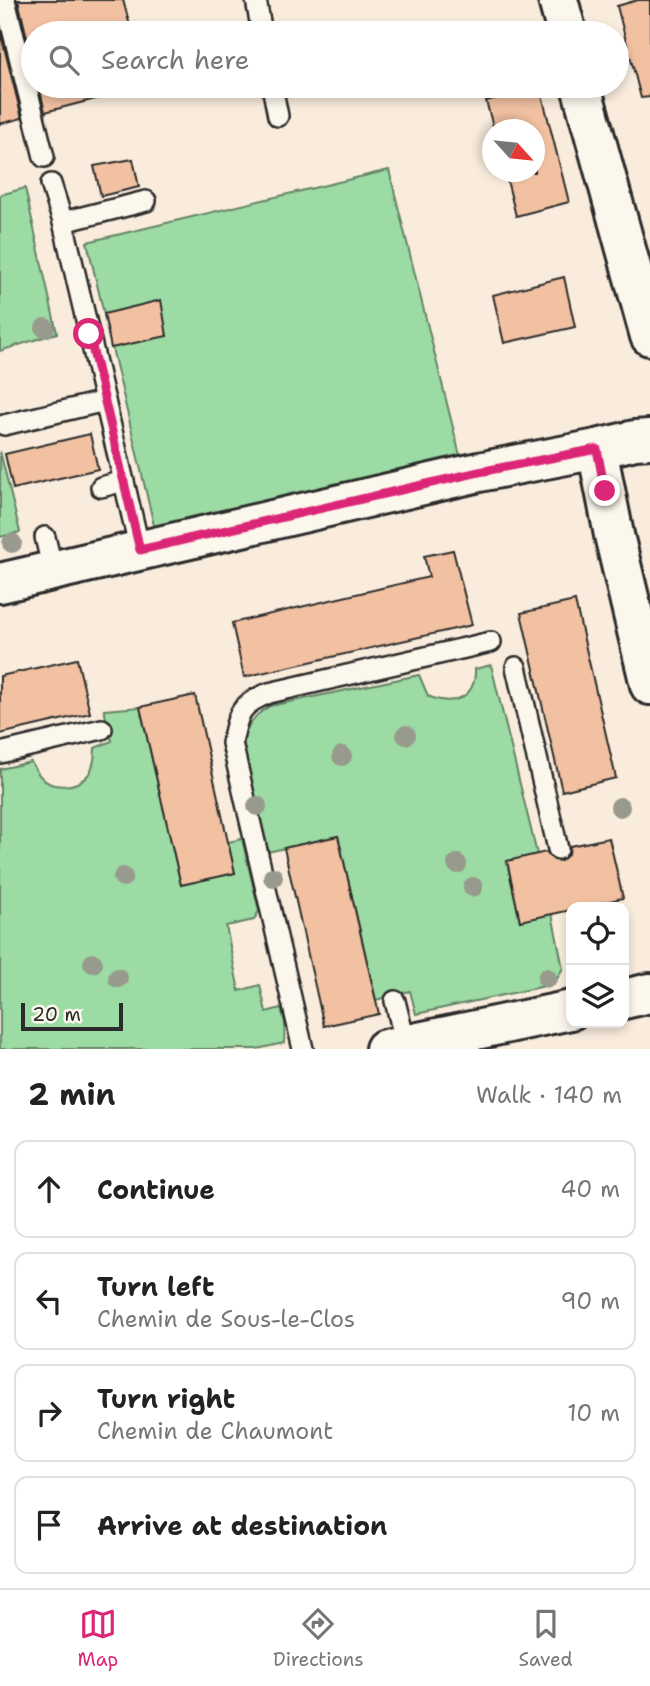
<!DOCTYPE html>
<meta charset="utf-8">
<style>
body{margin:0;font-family:"Shantell Sans",sans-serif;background:#f6f6f6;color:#222}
.controls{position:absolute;right:21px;bottom:21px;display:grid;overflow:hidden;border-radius:14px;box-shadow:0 4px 10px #0003}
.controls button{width:63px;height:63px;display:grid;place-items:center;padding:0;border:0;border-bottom:2px solid #e0e0e0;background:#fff;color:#222;font:35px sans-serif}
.compass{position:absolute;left:482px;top:119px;width:63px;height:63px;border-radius:50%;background:#fff;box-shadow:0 4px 10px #0003;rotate:117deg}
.scale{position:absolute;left:21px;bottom:18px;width:102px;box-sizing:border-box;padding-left:7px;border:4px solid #2b2b2b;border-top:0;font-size:19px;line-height:24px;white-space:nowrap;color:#2b2b2b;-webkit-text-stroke:5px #fbf7ec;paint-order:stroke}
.stop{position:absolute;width:21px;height:21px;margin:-16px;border:5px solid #db2777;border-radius:50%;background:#fff}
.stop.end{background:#db2777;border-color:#fff;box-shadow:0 2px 7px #0008}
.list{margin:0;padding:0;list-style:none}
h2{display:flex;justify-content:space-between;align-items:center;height:91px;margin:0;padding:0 28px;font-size:30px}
h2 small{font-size:23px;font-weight:400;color:#767676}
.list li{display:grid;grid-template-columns:46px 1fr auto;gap:21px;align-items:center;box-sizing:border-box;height:98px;margin:0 14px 14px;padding:0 14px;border:2px solid #e0e0e0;border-radius:14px}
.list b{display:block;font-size:26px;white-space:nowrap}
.list p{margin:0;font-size:23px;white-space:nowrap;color:#767676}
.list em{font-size:23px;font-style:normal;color:#767676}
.icon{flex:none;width:38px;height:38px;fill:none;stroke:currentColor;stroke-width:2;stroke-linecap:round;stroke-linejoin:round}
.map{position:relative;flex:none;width:650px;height:1049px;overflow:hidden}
.search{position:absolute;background:#fff;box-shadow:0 4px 10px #0003;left:21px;right:21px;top:21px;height:77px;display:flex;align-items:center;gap:18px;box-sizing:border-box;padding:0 24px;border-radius:38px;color:#767676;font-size:26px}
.sheet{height:539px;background:#fff}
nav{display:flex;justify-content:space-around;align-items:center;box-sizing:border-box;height:98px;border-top:2px solid #e0e0e0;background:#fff;font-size:19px;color:#767676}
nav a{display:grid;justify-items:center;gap:4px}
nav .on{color:#db2777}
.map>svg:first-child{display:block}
.green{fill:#9cdba3;stroke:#648367;stroke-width:2}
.building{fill:#f1c1a1;stroke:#2b2b2b;stroke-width:2}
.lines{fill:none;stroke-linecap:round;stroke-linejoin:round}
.service-casing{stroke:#2b2b2b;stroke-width:24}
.minor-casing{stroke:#2b2b2b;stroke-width:44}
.service{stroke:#fbf7ec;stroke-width:19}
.minor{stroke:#fbf7ec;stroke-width:38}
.tree{fill:#979a8c}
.route{stroke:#db2777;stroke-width:9}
</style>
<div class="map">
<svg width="650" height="1049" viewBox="0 0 650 1049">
<rect width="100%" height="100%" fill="#f9ecdd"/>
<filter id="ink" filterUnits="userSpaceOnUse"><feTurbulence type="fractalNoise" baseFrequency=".0143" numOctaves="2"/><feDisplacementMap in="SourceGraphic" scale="14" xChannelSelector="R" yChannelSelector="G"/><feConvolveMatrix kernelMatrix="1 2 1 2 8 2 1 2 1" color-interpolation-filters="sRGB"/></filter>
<g filter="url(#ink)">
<g class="green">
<polygon points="389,170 462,464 156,534 87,242"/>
<polygon points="25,188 57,333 0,351 0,195"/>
<polygon points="0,451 20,532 0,537"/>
<path d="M491,665L537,854L507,862L520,921L552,914L563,968L554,984L416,1014L410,991L376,1000L338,836L263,853C257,823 236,756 247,729C252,718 260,712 270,706L419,675L428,696C453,707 476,698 475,669Z"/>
<path d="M140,707L181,884L235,873L228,842L242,839L259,911L254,920L226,926L239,991L260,985L266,1012L281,1008L285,1023L284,1043L257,1049H0V769L31,762C34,767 37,773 41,777C52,790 77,788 88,775C94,767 95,757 95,748L112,741L104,710Z"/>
</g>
<g class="building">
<polygon points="18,0 123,0 132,33 33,33 33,63"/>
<polygon points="638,0 650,0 650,97 641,98 617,6"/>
<polygon points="0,31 22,118 0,124"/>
<polygon points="39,86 110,86 111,95 45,112"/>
<polygon points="540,87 569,202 516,216 505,172 535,172 535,130 494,130 486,101"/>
<polygon points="133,159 139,187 101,196 94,166"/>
<polygon points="564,277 575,327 504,343 493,295"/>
<polygon points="161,300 167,336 111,348 104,314"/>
<polygon points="90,434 98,469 13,489 5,454"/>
<polygon points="453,550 472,625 244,677 232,623 429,577 424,556"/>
<polygon points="575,601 616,778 562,791 521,613"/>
<polygon points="77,659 90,713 0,734 0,676"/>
<polygon points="195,695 235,873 181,885 140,707"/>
<polygon points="338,836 379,1014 324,1026 284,848"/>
<polygon points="609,838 623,898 583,907 571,907 571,910 520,921 507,861 546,852 554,860 561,861 569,853 570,846"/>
</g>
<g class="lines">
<defs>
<g id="service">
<polyline points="5,0 44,157"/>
<polyline points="256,0 262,33"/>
<polyline points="272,86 278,116"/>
<polyline points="51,184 63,222"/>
<polyline points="4,425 105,401"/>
<polyline points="101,487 124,481"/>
<polyline points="45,537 53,570"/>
<polyline points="140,550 63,222 146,201"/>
<polyline points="516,667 558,849"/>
<polyline points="0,753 102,729"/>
<polyline points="395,1001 406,1045"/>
<path d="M303,1049L232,743C238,713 240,704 269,693L491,642"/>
</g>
<g id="minor">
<polyline points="558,0 567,33"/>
<polyline points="581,86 650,336"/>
<polyline points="597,449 614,535 650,685"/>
<polyline points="0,583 479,472 597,449 635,440 650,439"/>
<polyline points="624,999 650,993"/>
<polyline points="385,1049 571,1010"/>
</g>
</defs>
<use href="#service" class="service-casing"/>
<use href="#minor" class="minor-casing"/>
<use href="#service" class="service"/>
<use href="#minor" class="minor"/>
</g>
<g class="tree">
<circle cx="45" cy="328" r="10"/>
<circle cx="12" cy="543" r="10"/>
<circle cx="406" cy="735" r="10"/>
<circle cx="342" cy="756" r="10"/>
<circle cx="257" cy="806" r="10"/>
<circle cx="620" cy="807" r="10"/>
<circle cx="457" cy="864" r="10"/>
<circle cx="123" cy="877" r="10"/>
<circle cx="273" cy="877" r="10"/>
<circle cx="473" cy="887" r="10"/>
<circle cx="93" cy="963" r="10"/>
<circle cx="118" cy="978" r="10"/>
<circle cx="547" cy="978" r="10"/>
</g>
</g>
<g class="lines" filter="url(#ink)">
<polyline class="route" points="89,334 140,550 479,472 597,449 605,491"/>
</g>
</svg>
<div class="controls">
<button><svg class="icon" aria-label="locate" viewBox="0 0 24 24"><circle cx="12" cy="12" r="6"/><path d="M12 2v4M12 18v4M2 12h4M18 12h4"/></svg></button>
<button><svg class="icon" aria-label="layers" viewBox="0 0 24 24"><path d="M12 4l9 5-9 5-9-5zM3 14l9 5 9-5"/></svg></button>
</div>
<svg class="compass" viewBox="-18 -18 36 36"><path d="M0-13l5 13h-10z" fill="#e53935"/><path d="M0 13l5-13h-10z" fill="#767676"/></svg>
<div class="scale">20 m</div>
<div class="stop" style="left:89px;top:334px"></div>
<div class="stop end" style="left:605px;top:491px"></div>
<div class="search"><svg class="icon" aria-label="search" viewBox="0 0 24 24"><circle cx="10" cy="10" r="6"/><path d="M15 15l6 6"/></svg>Search here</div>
</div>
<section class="sheet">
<h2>2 min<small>Walk · 140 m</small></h2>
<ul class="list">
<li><svg class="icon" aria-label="ahead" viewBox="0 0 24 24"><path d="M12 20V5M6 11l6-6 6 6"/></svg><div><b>Continue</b></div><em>40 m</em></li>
<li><svg class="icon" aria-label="left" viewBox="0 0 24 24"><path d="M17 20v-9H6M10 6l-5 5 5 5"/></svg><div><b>Turn left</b><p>Chemin de Sous-le-Clos</p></div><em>90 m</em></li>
<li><svg class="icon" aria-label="right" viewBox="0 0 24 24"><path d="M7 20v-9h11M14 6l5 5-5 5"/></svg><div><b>Turn right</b><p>Chemin de Chaumont</p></div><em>10 m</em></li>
<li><svg class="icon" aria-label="arrive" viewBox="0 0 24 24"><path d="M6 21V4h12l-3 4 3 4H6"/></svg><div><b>Arrive at destination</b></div></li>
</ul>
</section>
<nav>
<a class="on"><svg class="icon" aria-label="map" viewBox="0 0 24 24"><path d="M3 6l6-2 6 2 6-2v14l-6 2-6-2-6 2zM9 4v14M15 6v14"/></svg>Map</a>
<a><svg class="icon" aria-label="directions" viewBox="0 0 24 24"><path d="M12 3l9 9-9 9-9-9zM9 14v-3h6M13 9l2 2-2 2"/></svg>Directions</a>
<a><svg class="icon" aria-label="saved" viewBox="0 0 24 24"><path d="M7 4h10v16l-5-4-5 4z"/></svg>Saved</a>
</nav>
